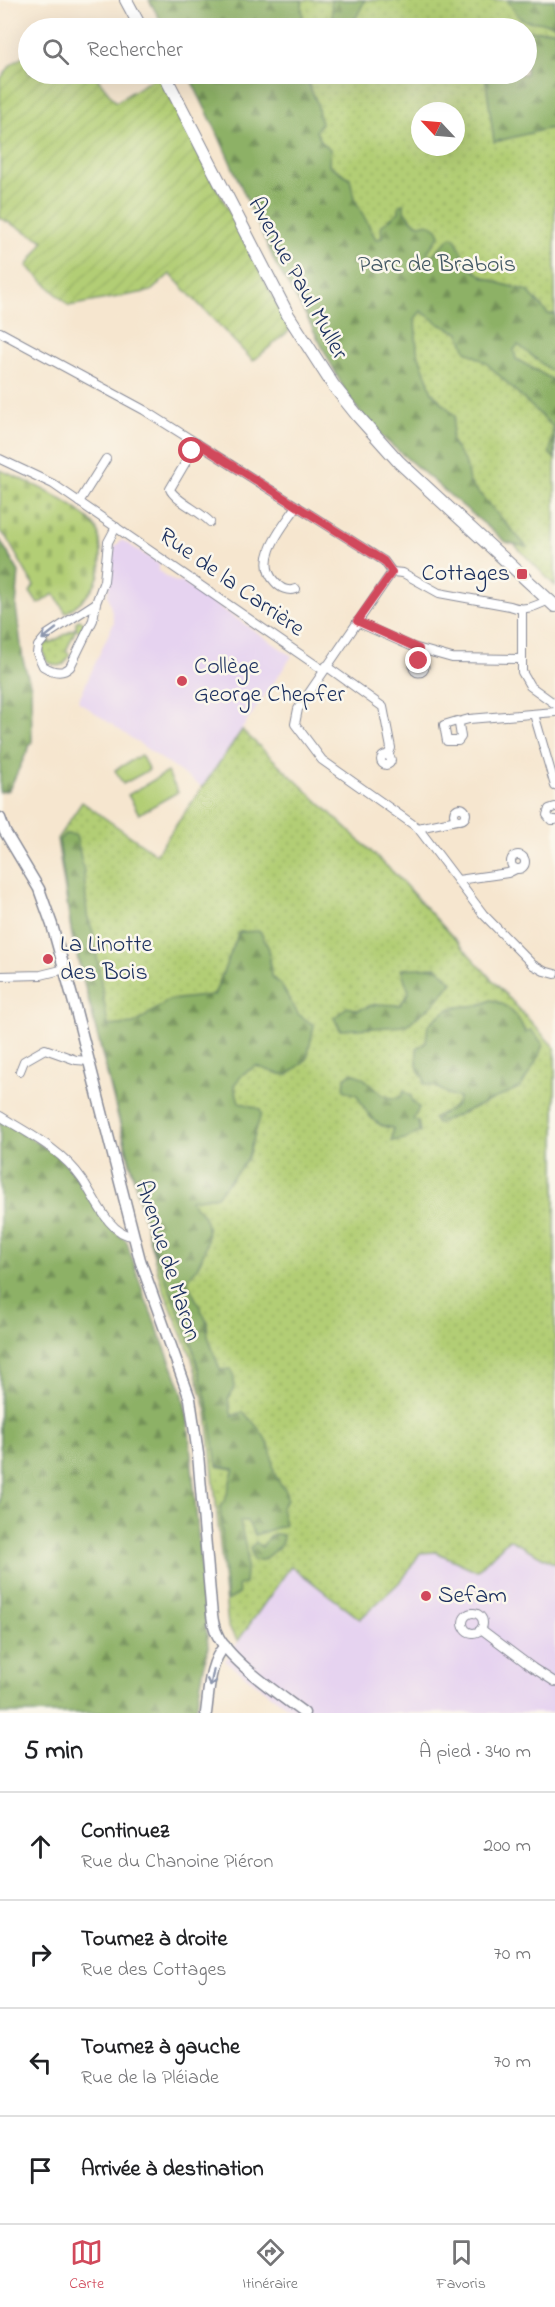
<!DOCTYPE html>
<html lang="fr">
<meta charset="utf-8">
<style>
body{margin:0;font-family:"Indie Flower",sans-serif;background:#f2f2f2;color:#202124}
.compass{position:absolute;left:411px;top:102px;width:54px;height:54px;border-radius:50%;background:#fff;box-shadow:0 6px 24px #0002;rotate:296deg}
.stop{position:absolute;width:18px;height:18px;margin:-14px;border:4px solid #d1495b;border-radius:50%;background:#fff}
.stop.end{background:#d1495b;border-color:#fff;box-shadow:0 2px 6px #0008}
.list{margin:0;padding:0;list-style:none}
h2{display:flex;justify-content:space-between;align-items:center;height:78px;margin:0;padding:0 24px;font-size:26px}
h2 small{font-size:20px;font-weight:400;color:#757577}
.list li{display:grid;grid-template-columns:39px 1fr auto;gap:18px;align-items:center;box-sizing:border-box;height:108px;padding:0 24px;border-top:2px solid #e0e0e0}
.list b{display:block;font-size:22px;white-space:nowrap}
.list p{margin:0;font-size:20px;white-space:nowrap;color:#757577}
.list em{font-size:20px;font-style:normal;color:#757577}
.icon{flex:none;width:33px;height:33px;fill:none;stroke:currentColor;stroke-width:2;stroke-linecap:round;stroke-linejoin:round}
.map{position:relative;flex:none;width:555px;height:1713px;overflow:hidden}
.search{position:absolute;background:#fff;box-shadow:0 6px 24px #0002;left:18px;right:18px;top:18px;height:66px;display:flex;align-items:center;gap:15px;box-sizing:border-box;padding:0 21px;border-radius:33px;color:#757577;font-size:22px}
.sheet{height:510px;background:#fff}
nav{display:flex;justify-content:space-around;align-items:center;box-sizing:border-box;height:84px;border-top:2px solid #e0e0e0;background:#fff;font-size:16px;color:#757577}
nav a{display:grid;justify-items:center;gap:3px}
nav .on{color:#d1495b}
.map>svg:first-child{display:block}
.built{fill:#e6d3f0}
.grass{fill:url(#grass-dots);stroke:#667e69;stroke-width:1.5;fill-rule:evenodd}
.forest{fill:url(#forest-firs);stroke:#547062;stroke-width:1.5}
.cemetery{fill:url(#cemetery-stones);stroke:#667e69;stroke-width:1.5}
.garden{fill:url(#garden-furrows);stroke:#667e69;stroke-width:1.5}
.pitch{fill:#b2ce74;stroke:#667e69;stroke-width:1.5}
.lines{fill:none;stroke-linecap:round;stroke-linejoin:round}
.minor-casing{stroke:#888a96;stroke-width:10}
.tertiary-casing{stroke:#888a96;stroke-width:13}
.secondary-casing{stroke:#888a96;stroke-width:14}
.minor{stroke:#fff;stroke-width:8}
.tertiary{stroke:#fff;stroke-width:10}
.secondary{stroke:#fff;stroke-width:12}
.oneway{stroke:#8d97ae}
.route{stroke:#d1495b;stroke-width:8}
.poi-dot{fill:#d1495b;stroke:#fbf7ec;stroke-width:2}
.labels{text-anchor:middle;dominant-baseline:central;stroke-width:5;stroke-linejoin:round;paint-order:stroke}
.park-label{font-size:24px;fill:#415764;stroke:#fbf7ec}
.street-label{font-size:24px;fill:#1b2f5e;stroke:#fbf7ec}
.poi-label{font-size:24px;fill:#1b2f5e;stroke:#fbf7ec;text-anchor:start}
</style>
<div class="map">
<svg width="555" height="1713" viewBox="0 0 555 1713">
<defs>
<pattern id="grass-dots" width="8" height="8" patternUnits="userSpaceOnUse" patternTransform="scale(1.5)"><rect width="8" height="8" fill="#b2ce74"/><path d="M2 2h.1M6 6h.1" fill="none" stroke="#98b167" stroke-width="1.8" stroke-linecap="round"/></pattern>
<pattern id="forest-firs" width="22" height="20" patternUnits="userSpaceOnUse" patternTransform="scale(1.5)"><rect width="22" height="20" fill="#8db166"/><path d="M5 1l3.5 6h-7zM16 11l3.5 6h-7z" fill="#729057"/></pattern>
<pattern id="cemetery-stones" width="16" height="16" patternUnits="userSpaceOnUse" patternTransform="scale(1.5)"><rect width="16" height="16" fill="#b2ce74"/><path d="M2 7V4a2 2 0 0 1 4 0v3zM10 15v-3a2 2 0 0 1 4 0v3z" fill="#98b167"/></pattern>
<pattern id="garden-furrows" width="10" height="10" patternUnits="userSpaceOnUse" patternTransform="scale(1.5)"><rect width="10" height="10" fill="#b2ce74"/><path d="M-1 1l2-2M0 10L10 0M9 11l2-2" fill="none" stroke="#98b167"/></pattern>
</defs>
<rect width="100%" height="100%" fill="#fbf7ec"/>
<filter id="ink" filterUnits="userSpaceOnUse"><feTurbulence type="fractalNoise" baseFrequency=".0167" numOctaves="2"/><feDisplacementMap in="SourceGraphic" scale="12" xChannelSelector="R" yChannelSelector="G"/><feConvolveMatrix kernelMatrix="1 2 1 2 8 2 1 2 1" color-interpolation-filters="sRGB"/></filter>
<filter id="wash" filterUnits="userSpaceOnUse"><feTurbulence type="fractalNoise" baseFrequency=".008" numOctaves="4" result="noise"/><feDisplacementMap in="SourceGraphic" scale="24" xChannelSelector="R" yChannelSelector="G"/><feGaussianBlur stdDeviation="1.35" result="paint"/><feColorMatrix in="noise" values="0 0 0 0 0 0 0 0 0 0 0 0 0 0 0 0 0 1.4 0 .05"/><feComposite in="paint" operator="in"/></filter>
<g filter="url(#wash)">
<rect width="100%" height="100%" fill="#f6e6cf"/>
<g class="built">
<polygon points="122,540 159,564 159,571 167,577 177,583 182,582 292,656 202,787 78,701 114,622 108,595 114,547"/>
<polygon points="509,1538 555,1564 555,1713 296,1713 225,1661 291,1565 403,1579 420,1553 436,1552 477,1570"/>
</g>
<g class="grass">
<path d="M159,0H555V586L476,505L195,74H526V28H171ZM420,111H456V147H420Z"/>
<polygon points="79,620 83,621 84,625 81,632 76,629 66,651 70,655 64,664 58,666 47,662 42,650 49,638 49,644 76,628 76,622"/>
<polygon points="242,730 395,874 555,1048 555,1564 509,1539 477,1571 436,1552 420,1553 403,1579 360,1619 291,1566 238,1641 228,1626 207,1412 191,1355 162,1286 147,1231 72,936 57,839 82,802 156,854"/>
</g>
<g class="forest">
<polygon points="149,0 302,0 303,28 165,28"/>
<polygon points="331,0 365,0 351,28 333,28"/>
<path d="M508,0H555V25C528,17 524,31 508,0Z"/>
<polygon points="555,30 555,127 494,142 485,74 526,74 527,31"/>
<path d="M188,74H307C307,86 313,92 317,103C319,109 318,116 321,123L316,131L322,142L330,149L329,165L350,178L354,198L376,239L382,238L381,226L399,212V205L404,204V210C410,219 416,227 428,223L437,229L440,235L427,252L431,256L451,237L455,238L468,266L484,277L502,284L528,291L548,314H555V374L518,345L514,350L516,359L555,381V459L550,454L553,427L485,362L466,351L459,333L439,324L421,311L415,319L417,350L432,392L455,416L451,441L466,464L469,482L527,547L506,542L446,492L373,429L347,395L301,306L276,265L216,130Z"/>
<polygon points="0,540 19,572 16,607 23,660 31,687 32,741 9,790 0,792"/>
<path d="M65,834L76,835L84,872L87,915L93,932L108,1026L134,1024L169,1000L214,995L239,932L260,931L269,949L271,976L281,985L298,1014L314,1025L307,1059L288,1075L279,1074L256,1066L243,1074L234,1085L239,1102L260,1109L261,1114L247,1160L217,1196L190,1200C195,1206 202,1212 205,1219C213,1239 201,1265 187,1281L207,1322L208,1336L220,1370L231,1369C236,1382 236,1388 228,1399L232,1416L242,1412C252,1419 264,1434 269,1446C276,1463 268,1473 286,1490L287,1500L281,1508L285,1525L255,1535L247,1521H240L247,1554L245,1584L238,1585L239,1594L227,1601L220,1507C230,1495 228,1483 234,1469L217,1466L209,1410L193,1348L151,1243L72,935L59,840Z"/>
<polygon points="437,967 452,982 434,1004 405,1026 340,1030 334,1018 347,1007 358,1010 376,1004 400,1005 409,992 401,969"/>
<path d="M491,1000C507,1003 520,1017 525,1033L531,1030L543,1044L538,1058L521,1087L437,1124L433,1118C443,1112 456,1110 459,1098C446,1095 438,1085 424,1084V1078C415,1070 417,1060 417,1048L426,1042L428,1025C435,1019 443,1011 452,1008C466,1005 478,1008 491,1000Z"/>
<path d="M351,1073C372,1076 378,1104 401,1097L404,1091L411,1096L412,1101L419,1108L413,1120L418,1121L420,1132L405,1139L392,1141L393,1128C373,1127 365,1111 357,1095L344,1090L345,1078Z"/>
<polygon points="0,1119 55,1154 74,1172 115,1232 126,1240 144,1295 182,1391 188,1420 208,1647 195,1713 0,1713"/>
<polygon points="276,1534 283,1535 282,1544 263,1560 253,1560 250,1548 256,1542 262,1547 269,1536"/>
</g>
<path class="cemetery" d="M0,470C25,480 84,506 97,530C101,538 101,549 101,558C101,585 87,598 66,613L54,594L38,604L30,592L34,586L6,537L0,532Z"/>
<polygon class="garden" points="28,53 28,74 94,74 116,102 159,75 290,330 253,361 170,274 151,291 69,306 27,266 44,241 0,218 0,79 11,65"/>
<g class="pitch">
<polygon points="141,755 149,770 123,784 115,770"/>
<polygon points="167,772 178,792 139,814 128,795"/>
</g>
</g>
<g filter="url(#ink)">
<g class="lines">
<defs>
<g id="minor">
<polyline points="0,332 144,410 384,561 392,572"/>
<path d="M197,443L170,489C174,500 200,511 210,522"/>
<polyline points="0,459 53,484 323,670"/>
<polyline points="79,502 106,459"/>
<polyline points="392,572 298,709 295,724 322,760 418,828 483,914 533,965 544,971 555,974"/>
<path d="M392,572L403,573L439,593L510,606C525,612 535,606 549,600"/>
<path d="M296,589C288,592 280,588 275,582C253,559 284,526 297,506"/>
<path d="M96,603L48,634L38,646L37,653L43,666C51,671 62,675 70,667L93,620L96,603L104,581L108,542L116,527"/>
<polyline points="522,610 522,672 530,686 555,704"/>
<polyline points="357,622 413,647 452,658 520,659"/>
<circle cx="419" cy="667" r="5.5"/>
<polyline points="326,666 383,707 391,748 388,756"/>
<polyline points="534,714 555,786"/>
<polygon points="457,721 459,724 461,737 458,741 447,741 444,725"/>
<polyline points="458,722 469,719 555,712"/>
<circle cx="386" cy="760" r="5"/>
<polyline points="555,807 549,809 547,815 551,820 555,820"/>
<circle cx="460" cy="814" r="6"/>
<polyline points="418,828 457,820"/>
<circle cx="518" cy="862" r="7"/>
<polyline points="458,880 508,873 516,869"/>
<polyline points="0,976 41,975 65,969"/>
<polyline points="20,1071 24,1061 45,1049 76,1060 89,1061"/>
<path d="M0,1116C29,1134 62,1150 82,1179C94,1196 109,1235 133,1236"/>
<circle cx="473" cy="1623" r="10"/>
<polyline points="481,1629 533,1668 555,1682"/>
</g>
<g id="tertiary">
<path d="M0,818L5,832L39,889L52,925L75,1007L140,1260L190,1399L198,1454L211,1605C212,1616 213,1628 219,1638C234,1664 279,1694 304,1713"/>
<path d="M206,1713C209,1692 209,1662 225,1646"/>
</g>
<g id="secondary">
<polyline points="126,0 141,28"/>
<polyline points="164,74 288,315 333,385 357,415 399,462 555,606"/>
</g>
</defs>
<use href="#minor" class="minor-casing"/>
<use href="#tertiary" class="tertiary-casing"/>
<use href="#secondary" class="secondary-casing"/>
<use href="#minor" class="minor"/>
<use href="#tertiary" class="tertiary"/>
<use href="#secondary" class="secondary"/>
</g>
<defs><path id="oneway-shaft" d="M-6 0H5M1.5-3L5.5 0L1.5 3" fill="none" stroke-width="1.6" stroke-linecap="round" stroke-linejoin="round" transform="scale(1.5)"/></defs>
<g class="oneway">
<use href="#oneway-shaft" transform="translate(49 634) rotate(142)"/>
<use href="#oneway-shaft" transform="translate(212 1678) rotate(101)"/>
</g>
</g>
<g class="lines" filter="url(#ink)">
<polyline class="route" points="192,451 197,443 384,561 392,572 357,621 419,649 419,661"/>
</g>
<g class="poi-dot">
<rect x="516" y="568" width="12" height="12" rx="3"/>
<circle cx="182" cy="681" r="6"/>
<circle cx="48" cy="959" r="6"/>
<circle cx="426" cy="1596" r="6"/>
</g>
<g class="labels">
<g class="park-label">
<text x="437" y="265">Parc de Brabois</text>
</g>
<g class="street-label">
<text transform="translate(297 279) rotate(61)">Avenue Paul Muller</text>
<text transform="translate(231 583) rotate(35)">Rue de la Carrière</text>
<text transform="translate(167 1261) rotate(72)">Avenue de Maron</text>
</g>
<g class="poi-label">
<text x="510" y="574" text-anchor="end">Cottages</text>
<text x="194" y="667">Collège<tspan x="194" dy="28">George Chepfer</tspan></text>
<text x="60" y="945">La Linotte<tspan x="60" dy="28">des Bois</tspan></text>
<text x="438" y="1596">Sefam</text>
</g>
</g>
</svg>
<svg class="compass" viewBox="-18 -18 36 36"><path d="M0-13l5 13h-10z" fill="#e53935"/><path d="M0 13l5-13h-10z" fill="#757577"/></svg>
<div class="stop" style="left:192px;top:451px"></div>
<div class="stop end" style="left:419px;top:661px"></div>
<div class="search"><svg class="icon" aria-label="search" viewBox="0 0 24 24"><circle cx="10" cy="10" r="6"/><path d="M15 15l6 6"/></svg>Rechercher</div>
</div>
<section class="sheet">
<h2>5 min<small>À pied · 340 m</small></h2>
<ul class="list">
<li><svg class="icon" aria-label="ahead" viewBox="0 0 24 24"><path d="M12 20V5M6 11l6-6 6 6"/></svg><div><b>Continuez</b><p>Rue du Chanoine Piéron</p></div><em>200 m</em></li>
<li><svg class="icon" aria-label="right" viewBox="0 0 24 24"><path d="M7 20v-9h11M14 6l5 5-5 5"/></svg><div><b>Tournez à droite</b><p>Rue des Cottages</p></div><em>70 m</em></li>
<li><svg class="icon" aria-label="left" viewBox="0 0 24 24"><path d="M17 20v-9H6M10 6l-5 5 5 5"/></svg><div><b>Tournez à gauche</b><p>Rue de la Pléiade</p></div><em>70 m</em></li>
<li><svg class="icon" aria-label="arrive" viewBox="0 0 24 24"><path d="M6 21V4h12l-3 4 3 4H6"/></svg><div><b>Arrivée à destination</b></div></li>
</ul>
</section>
<nav>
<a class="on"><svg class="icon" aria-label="map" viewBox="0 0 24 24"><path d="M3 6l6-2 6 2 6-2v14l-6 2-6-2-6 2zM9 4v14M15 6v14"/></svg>Carte</a>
<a><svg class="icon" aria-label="directions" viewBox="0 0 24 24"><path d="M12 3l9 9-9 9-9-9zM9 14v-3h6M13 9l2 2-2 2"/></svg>Itinéraire</a>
<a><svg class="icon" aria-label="saved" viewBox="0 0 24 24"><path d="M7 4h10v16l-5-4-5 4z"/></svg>Favoris</a>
</nav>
